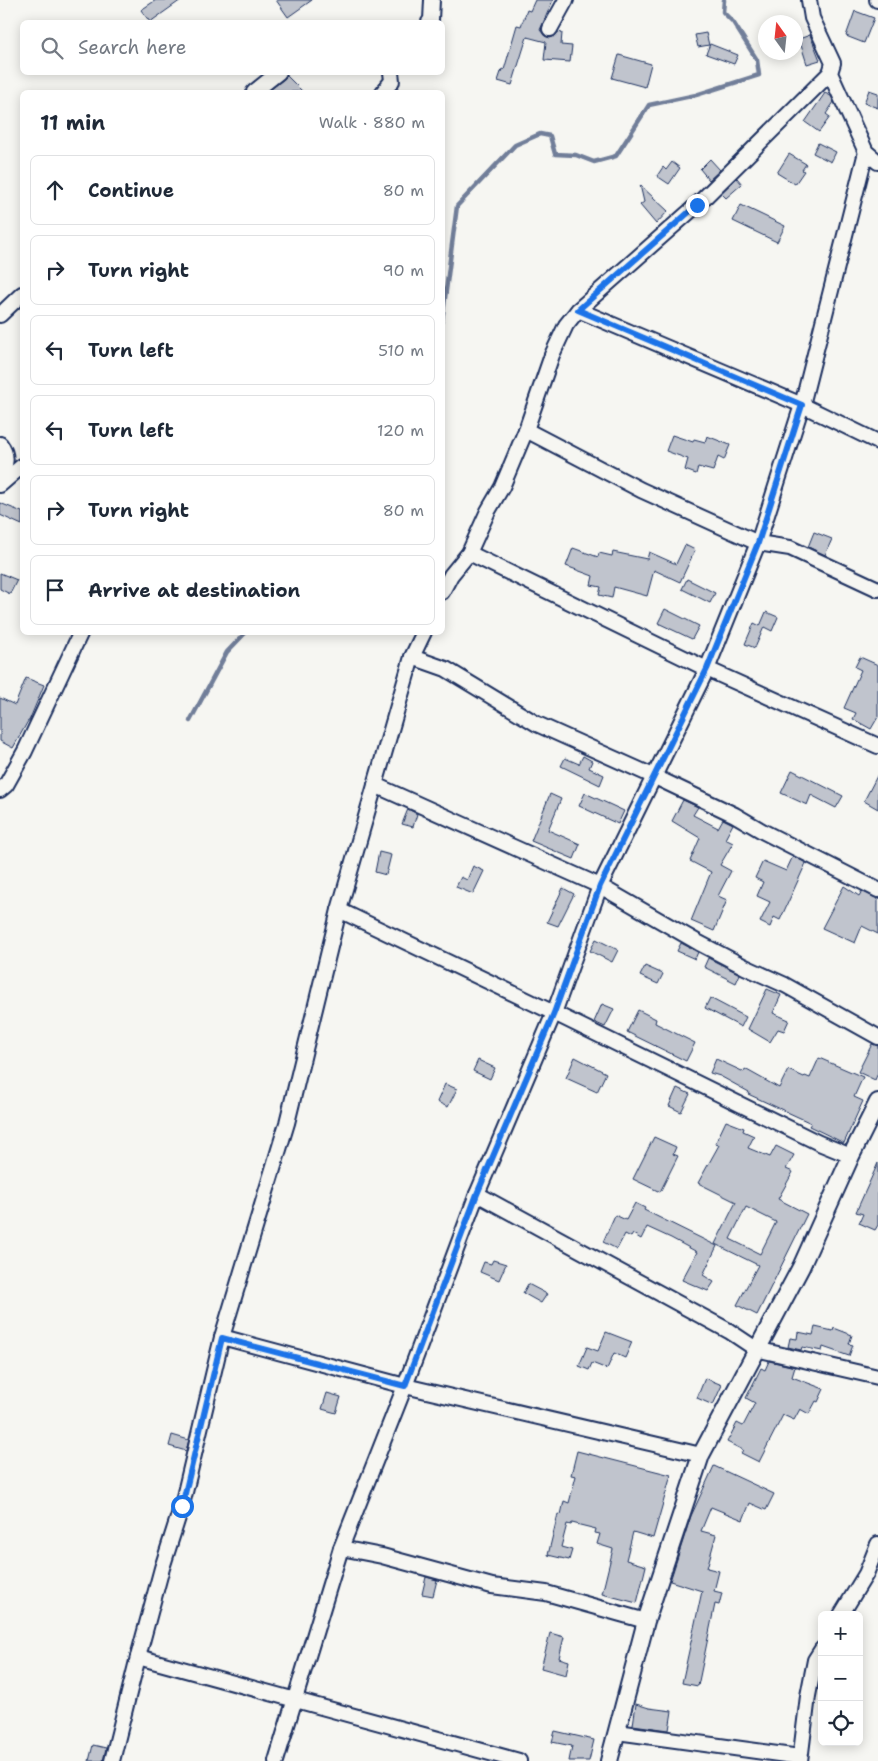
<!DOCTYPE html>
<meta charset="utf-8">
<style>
body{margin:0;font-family:"Shantell Sans",sans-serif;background:#f6f6f7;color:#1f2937}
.controls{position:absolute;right:15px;bottom:15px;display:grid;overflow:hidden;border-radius:8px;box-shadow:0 2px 12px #0003}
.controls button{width:45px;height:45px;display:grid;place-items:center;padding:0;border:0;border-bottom:1px solid #e0e1e3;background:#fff;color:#1f2937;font:25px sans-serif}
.compass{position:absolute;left:758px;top:15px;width:45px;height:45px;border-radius:50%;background:#fff;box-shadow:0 2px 12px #0003;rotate:345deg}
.stop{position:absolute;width:15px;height:15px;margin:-11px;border:4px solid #1a73e8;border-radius:50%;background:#fff}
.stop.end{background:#1a73e8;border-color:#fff;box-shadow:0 1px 5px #0008}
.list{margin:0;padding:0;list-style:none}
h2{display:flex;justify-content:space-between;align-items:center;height:65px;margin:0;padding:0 20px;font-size:21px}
h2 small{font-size:16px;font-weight:400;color:#747a83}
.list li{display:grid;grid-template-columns:32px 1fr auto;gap:15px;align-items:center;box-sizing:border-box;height:70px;margin:0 10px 10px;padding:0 10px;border:1px solid #e0e1e3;border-radius:8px}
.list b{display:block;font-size:19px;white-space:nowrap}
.list em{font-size:16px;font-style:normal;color:#747a83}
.icon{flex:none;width:28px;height:28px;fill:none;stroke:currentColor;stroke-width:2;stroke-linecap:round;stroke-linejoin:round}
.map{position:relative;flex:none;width:878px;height:1761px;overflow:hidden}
.search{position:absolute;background:#fff;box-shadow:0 2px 12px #0003;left:20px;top:20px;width:425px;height:55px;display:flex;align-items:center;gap:12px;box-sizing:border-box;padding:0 18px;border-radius:8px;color:#747a83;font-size:19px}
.panel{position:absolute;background:#fff;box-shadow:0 2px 12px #0003;left:20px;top:90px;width:425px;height:545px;border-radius:8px}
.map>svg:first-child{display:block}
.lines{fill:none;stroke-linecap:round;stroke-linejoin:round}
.stream{stroke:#717e99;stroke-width:4.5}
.building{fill:#c0c4cd;stroke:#1b2f5e;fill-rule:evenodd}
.minor-casing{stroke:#1b2f5e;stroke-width:18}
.tertiary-casing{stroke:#1b2f5e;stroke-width:20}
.minor{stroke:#f6f6f2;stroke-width:14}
.tertiary{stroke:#f6f6f2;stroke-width:16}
.route{stroke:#1a73e8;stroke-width:6}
</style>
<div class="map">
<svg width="878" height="1761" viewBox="0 0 878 1761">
<rect width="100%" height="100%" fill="#f6f6f2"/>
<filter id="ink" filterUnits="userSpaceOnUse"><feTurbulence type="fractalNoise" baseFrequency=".02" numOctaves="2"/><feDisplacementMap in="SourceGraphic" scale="10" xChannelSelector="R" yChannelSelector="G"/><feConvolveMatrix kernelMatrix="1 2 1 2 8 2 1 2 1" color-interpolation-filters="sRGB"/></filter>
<g filter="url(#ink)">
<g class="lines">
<g class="stream">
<polyline points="442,321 457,206 515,145 540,134 550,136 555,154 576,155 594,162 616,156 649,105 696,95 759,75 757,60 733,22 723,12 724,0"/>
<polyline points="190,721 227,652 246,632"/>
</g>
</g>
<g class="building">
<polygon points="156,0 181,0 150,22 141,10"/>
<polygon points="276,0 312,0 288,17"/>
<polygon points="535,0 553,0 540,30 545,36 550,38 555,36 558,32 562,33 561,45 572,46 570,62 544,60 546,42 527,37 512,85 498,81 502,69 504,70 517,25 521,26 527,10 530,11"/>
<polygon points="855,11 874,18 864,43 846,36"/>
<polygon points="706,33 709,45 698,47 695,35"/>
<polygon points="810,35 820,60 807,64 799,39"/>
<polygon points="710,44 738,55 734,64 706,54"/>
<polygon points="619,55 651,64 645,87 612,78"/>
<polygon points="287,76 303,92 267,92 284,79"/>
<polygon points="869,90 878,93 878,108 864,103"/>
<polygon points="825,93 831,96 834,102 826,114 830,117 819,132 805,122"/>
<polygon points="818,143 836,152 831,162 813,153"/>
<polygon points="789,154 806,164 802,170 804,171 795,184 777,173"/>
<polygon points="710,159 720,170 709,180 700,169"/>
<polygon points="672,162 680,168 669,184 657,176 663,167 666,170"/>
<polygon points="737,178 742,184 726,198 721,193"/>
<polygon points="640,185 668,211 656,224 640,205 644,202"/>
<polygon points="741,205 785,226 777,242 733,221"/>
<polygon points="672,435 693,442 694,439 705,442 707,436 730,445 724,460 718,457 713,471 698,467 696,474 685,470 688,459 666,451"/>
<polygon points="0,503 22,512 22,525 0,515"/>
<polygon points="814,532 832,539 825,555 808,547"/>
<polygon points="685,545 695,550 680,582 654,570 647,596 614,587 612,598 599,595 601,587 591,585 593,576 566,566 573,548 598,557 599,553 612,556 613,552 647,559 649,552 676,564"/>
<polygon points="0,573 17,580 10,594 0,589"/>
<polygon points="687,579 715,593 710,603 682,589"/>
<polygon points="665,609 699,626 692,639 658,623"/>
<polygon points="766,612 778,617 772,631 764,627 755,648 745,644 754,623 760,626"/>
<polygon points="860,657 878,665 878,717 871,729 853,719 856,713 844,708 861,670 855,667"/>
<polygon points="26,678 44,685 29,721 28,721 13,748 0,741 0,698 15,705"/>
<polygon points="583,756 592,761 589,768 604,775 600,785 561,766 565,758 579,764"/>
<polygon points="792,770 843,796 836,808 811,795 807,805 781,793"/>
<polygon points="878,774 878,809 864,801"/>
<polygon points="585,793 624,811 618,824 579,806"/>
<polygon points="550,794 561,799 548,830 580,844 574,859 531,841"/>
<polygon points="683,800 698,807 693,815 718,828 723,819 733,824 725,839 733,843 720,865 731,871 718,896 727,900 714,931 691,921 711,872 690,861 700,838 672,821"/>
<polygon points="408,809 417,814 413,827 402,824"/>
<polygon points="379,852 391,855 386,875 375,872"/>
<polygon points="793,856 806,863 780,920 774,917 770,927 760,922 770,902 757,896 763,882 755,878 763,861 786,871"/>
<polygon points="473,866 484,871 473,894 456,887 461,877 467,880"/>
<polygon points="844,886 859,896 862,891 878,899 878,934 862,926 855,943 822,928"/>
<polygon points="563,888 574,894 558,926 547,922"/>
<polygon points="596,939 618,950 612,962 590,951"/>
<polygon points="681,943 698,952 695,959 677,951"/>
<polygon points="708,958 740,974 736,983 704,967"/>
<polygon points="645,966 663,974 658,984 640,976"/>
<polygon points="767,989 781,995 773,1013 789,1020 784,1031 778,1029 770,1042 748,1029"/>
<polygon points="710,998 746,1017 741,1027 705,1008"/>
<polygon points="602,1004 614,1009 605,1027 594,1022"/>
<polygon points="638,1010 656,1019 655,1023 695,1043 686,1061 627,1032"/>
<polygon points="872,1044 878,1046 878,1073 875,1080 858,1072"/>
<polygon points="575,1057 606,1073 597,1092 566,1078"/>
<polygon points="819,1058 863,1077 854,1097 863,1101 844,1143 809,1126 811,1123 748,1094 749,1092 720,1076 710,1073 716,1059 744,1072 745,1069 779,1088 788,1070 804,1077 805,1076 810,1078"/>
<polygon points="478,1060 495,1068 490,1079 473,1071"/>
<polygon points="445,1084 457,1089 448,1107 437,1102"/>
<polygon points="677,1088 690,1094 681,1112 669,1106"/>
<path d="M726,1121L744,1128L743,1131L754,1136L748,1148L770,1157L776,1146L794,1155L786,1169L793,1172L778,1199L807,1214L757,1315L737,1305L758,1265L715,1244L736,1202L698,1183L719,1145L715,1144ZM746,1207L776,1222L760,1254L730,1239Z"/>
<polygon points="654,1137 676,1147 673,1154 678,1156 660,1192 633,1179"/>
<polygon points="878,1163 878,1225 875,1230 859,1223 863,1214 856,1212"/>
<polygon points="635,1203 645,1208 644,1210 717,1246 703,1275 714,1282 708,1291 682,1280 697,1252 671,1238 647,1227 641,1239 633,1234 631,1237 625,1234 617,1249 603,1242 615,1215 626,1220"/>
<polygon points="493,1260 506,1264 499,1280 480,1272 484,1262 491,1264"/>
<polygon points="528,1284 547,1294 541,1303 523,1293"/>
<polygon points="815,1327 833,1331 834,1328 852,1335 849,1344 853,1345 849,1356 823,1347 822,1351 802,1347 801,1350 788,1347 790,1338 797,1339 798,1332 813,1335"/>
<polygon points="606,1332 632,1342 625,1358 614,1353 607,1369 592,1363 589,1370 579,1366 587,1347 598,1351"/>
<polygon points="769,1361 795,1367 792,1377 824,1389 818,1402 816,1401 809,1414 800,1409 794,1420 783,1415 759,1462 741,1453 743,1450 727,1442 737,1423 743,1426 755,1403 746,1398 761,1368 765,1370"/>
<polygon points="705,1378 722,1385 713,1405 697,1398"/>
<polygon points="327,1393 341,1397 336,1413 322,1409"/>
<polygon points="172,1435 189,1440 186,1451 169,1446"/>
<polygon points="577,1451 671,1475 653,1538 633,1532 626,1560 646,1566 637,1603 602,1594 613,1549 597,1544 600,1534 595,1533 596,1529 572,1523 571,1525 567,1524 561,1547 572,1550 569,1560 548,1555 558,1514 561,1515 564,1501 569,1503 576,1476 571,1475"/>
<polygon points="714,1466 774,1494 766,1510 750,1503 743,1520 711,1507 701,1531 716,1535 707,1568 719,1571 714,1591 722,1593 719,1605 715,1604 698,1686 682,1683 702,1591 670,1581 691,1516"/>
<polygon points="426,1577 437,1580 433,1596 422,1594"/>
<polygon points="550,1633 564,1637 559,1658 569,1661 566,1675 541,1668"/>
<polygon points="636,1704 649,1708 672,1711 669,1730 633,1725"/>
<polygon points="555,1731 594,1740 589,1761 569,1761 572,1746 552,1742"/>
<polygon points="93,1745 106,1748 103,1761 89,1761"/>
</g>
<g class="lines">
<defs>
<g id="minor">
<polyline points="809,0 812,18 833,63 830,73 866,152 878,162"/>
<polyline points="877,0 878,0"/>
<polyline points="429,22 431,20 432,0"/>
<polyline points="550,29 566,0"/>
<polyline points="254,92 279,72"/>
<polyline points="383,92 392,81 391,72"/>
<polyline points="578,310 802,405 878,442"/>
<polyline points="0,315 22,294"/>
<polyline points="526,430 641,490 758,543 790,548 878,589"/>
<path d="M0,444C9,456 6,465 0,478"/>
<polyline points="0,485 22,466"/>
<polyline points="469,553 707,669 878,746"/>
<polyline points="442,592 451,575 469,553 488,511 502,487 526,430 552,355 566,325 578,310 697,205 830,73"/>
<polyline points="412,657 446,669 537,724 653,776 735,815 764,832 878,890"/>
<polyline points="375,785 600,886 699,943 745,967 785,985 878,1037"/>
<polyline points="0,790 6,785 25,751 81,632"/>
<polyline points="339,910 554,1013 819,1143 851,1156"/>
<polyline points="477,1194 729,1331 756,1349 878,1377"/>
<polyline points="222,1337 405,1386 701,1455"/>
<polyline points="341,1548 382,1556 492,1586 546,1593 646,1621"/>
<polyline points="841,1615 866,1574 878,1544"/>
<polyline points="138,1657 519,1761"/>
<polyline points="617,1732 800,1757"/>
<polyline points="112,1761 138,1657 162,1568 182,1505 222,1337 287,1123 339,910 412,657 424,632"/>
<polyline points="276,1761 341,1548 405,1386 477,1194 554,1013 600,886 707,669 758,543 802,405 866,152"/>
<polyline points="800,1761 808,1696 815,1660 822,1649"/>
</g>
<polyline id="tertiary" points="609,1761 646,1621 701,1455 801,1267 851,1156 878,1102"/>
</defs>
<use href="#minor" class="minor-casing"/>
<use href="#tertiary" class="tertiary-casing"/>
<use href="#minor" class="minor"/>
<use href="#tertiary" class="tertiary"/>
</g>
</g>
<g class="lines" filter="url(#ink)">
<polyline class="route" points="182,1506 222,1338 405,1386 477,1194 554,1013 600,886 707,669 758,543 802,405 578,310 697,205"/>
</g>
</svg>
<div class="controls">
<button>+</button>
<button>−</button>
<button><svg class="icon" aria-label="locate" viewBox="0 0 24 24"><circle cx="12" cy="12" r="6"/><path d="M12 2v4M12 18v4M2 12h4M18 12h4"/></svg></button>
</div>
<svg class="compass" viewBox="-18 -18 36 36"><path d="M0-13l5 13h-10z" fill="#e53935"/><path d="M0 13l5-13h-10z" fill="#747a83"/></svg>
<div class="stop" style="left:182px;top:1506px"></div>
<div class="stop end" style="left:697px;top:205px"></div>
<div class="search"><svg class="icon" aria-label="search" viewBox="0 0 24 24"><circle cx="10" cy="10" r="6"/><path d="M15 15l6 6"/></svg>Search here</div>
<section class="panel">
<h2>11 min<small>Walk · 880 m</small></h2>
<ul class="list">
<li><svg class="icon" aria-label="ahead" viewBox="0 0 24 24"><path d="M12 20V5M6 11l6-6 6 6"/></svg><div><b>Continue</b></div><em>80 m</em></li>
<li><svg class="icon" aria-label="right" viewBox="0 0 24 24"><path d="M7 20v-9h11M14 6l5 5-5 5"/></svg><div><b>Turn right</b></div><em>90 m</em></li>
<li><svg class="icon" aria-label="left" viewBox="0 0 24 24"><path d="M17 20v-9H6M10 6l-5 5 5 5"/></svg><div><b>Turn left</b></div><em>510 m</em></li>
<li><svg class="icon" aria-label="left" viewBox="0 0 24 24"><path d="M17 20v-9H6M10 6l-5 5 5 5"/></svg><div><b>Turn left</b></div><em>120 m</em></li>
<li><svg class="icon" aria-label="right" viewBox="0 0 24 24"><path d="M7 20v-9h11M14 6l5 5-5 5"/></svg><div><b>Turn right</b></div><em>80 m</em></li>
<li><svg class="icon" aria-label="arrive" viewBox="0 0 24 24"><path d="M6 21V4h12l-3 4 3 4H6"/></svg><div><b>Arrive at destination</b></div></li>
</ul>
</section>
</div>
